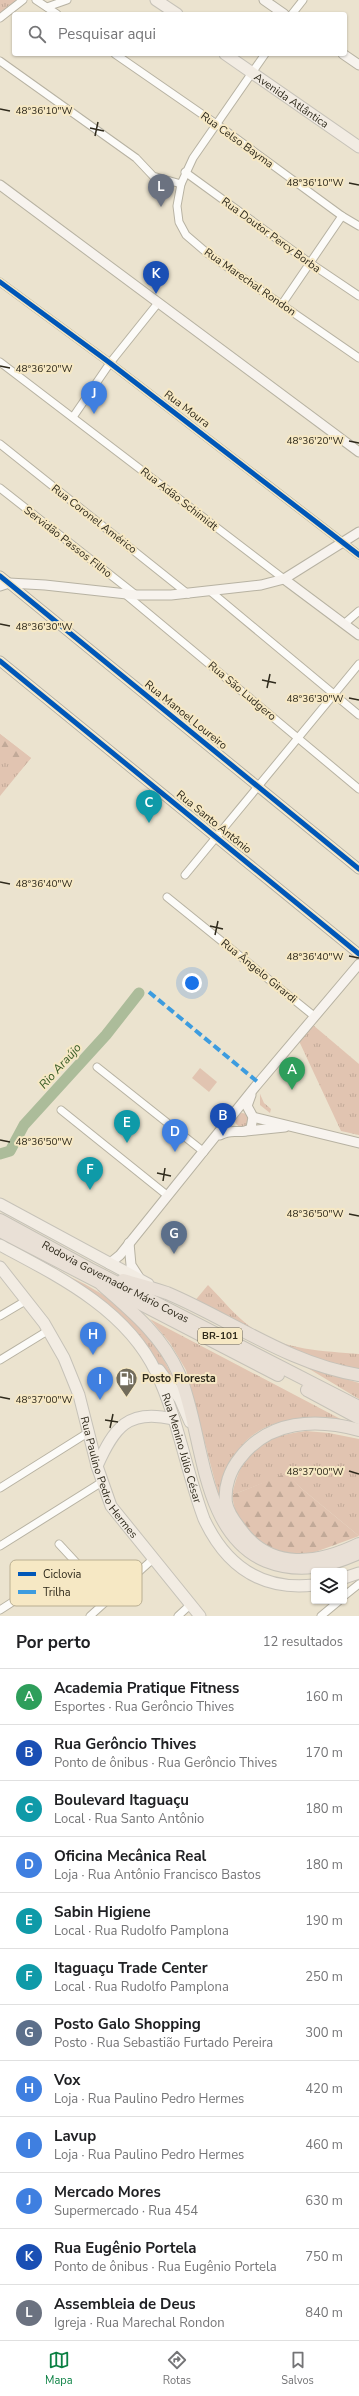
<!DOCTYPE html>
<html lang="pt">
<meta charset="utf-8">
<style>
body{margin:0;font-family:"Nunito Sans",sans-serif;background:#f2f2f2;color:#202124}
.controls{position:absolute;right:12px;bottom:12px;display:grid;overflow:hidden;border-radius:4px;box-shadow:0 1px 3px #0004}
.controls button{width:36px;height:36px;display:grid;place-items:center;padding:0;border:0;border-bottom:1px solid #e0e0e0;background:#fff;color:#202124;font:20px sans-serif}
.you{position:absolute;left:192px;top:983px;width:14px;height:14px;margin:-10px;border:3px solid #fff;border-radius:50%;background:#1a73e8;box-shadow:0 0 0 6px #1a73e833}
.badge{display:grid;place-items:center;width:26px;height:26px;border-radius:50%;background:#0b8043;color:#fff;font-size:13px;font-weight:700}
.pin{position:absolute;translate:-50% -33px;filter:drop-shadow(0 1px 2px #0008)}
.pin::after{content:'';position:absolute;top:21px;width:14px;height:12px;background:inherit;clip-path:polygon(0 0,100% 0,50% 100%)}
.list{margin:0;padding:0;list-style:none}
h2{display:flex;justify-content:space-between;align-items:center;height:52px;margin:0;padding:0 16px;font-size:17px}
h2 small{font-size:13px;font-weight:400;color:#757577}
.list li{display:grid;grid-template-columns:26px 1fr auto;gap:12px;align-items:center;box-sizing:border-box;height:56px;padding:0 16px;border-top:1px solid #e0e0e0}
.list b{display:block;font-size:15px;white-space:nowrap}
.list p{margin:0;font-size:13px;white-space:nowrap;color:#757577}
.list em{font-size:13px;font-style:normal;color:#757577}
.icon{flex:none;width:22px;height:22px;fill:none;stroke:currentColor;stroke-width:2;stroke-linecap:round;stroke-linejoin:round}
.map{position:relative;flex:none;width:359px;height:1616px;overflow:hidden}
.search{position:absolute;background:#fff;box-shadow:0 1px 3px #0004;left:12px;right:12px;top:12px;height:44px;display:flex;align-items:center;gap:10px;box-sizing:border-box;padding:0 14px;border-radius:4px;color:#757577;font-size:15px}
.sheet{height:724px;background:#fff}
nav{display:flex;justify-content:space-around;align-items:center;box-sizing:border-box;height:56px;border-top:1px solid #e0e0e0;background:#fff;font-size:11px;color:#757577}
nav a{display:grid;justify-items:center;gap:2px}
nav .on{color:#0b8043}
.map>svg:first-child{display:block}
.grass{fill:url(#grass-tufts)}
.forest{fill:url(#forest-firs)}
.pitch{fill:#e1c4b1}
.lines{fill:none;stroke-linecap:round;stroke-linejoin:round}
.river{stroke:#acbc9a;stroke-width:11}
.street-casing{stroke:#b7b2a2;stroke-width:9}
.secondary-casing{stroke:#b7b2a2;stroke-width:11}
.primary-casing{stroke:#c6c2b8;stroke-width:13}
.highway-casing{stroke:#c6c2b8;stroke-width:14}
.street{stroke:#fcfbf8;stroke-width:7}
.secondary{stroke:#f7f3ee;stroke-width:9}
.primary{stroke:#f2ece3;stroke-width:11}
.highway{stroke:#e9e0d6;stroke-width:12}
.quiet{stroke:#3d9cdf;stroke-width:4;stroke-dasharray:8 4;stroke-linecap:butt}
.cycleway-casing{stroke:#f6e8c4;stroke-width:8}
.cycleway{stroke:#0057b8;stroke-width:5}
.ticks{fill:none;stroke:#2f2a1c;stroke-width:1.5}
.labels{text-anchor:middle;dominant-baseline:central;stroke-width:4;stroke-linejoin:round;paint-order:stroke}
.shield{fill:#f6e8c4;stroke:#6b634e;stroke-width:1}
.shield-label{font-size:10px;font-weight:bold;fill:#2f2a1c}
.street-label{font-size:11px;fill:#2f2a1c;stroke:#f6e8c4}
.poi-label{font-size:11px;font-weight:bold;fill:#2f2a1c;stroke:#f6e8c4;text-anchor:start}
.water-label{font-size:12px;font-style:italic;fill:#375b24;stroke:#f6e8c4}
.key{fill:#f6e8c4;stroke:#baaf92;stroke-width:1}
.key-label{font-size:11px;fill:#2f2a1c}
.ticks-label{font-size:10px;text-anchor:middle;fill:#2f2a1c;stroke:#f6e8c4;stroke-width:4;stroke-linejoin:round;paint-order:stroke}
</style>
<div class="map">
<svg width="359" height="1616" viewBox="0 0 359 1616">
<defs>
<pattern id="grass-tufts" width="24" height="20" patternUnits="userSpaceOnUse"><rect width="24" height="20" fill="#e1c4b1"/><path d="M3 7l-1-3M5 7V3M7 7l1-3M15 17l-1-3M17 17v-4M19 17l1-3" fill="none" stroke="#c1a998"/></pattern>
<pattern id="forest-firs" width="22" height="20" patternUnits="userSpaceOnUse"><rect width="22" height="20" fill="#e1c4b1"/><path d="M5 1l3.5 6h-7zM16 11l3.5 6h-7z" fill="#c1a998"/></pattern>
</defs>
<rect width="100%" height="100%" fill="#ebe3cf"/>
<g class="grass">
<polygon points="0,0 16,0 0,13"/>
<polygon points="0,734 31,758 0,796"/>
<polygon points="313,1025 359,1064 359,1135 341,1131 299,1041"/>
<polygon points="260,1094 264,1103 271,1109 270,1113 260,1105"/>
<circle cx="242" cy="1120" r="7"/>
<path d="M53,1269C67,1276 82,1282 95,1290C139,1314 168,1358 184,1404L169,1377L136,1335Z"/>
<path d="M208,1285C222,1299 236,1317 252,1328C281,1350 324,1351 359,1354V1372L310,1360L193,1303Z"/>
<path d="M150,1319L350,1424C337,1422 323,1419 310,1419C256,1418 230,1447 219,1497L186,1370L170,1343Z"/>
<polygon points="306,1367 359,1383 359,1399"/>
<path d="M306,1431L329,1433L359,1439V1536L302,1489L287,1474L232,1495C242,1450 261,1437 306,1431Z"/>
</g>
<g class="forest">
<polygon points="0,734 31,758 20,771 0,756"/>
<polygon points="287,1473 302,1489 359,1536 307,1555 276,1552 245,1530 235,1511 232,1495"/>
</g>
<polygon class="pitch" points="200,1068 217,1082 209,1092 192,1078"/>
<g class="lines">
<polyline class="river" points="0,1154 10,1151 24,1125 106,1035 139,993"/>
<defs>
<g id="street">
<polyline points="36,0 57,14"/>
<polyline points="47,7 67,0"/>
<polyline points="292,14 303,0"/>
<polyline points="0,18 23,0"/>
<polyline points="115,54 222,128 342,216 359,226"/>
<polyline points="265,54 193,158 181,184 177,206 179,222 186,235 207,253 359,358"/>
<polyline points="0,61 136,158 153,176 181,184"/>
<polyline points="185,172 310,263 359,296"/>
<polyline points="0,282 110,363 359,555"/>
<polyline points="282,304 342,216"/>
<polyline points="0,362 284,579"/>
<polyline points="73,417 110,363 158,303"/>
<polyline points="0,444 188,594"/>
<polyline points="0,488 136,595"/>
<polyline points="210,591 359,715"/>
<polyline points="125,594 359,789"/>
<polyline points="344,624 359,611"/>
<polyline points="185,875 359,664"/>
<polyline points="167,897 314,1016"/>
<polyline points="97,1067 204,1152"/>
<polyline points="61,1110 168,1196"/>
<polyline points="0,1316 27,1300"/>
<polyline points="0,1360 49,1330"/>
<polyline points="0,1488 89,1432"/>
<polyline points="59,1544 109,1598"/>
<polyline points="0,1546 102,1482"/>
<polyline points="344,1596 359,1584"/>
<polyline points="0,1610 75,1562"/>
<polyline points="90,1616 153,1559"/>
<polyline points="178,1616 191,1604"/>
<polyline points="321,1616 339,1601"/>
</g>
<g id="secondary">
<polyline points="264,0 284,14"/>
<polyline points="343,54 359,65"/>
<polyline points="0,185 359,452"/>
<polyline points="0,576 359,869"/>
<polyline points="284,579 359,635"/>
<polyline points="0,586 9,583 45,585 136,595 171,595 261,585 284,579 359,532"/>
<polyline points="0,661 359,954"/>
<polyline points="253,1117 359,1143"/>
<polyline points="246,1131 285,1127"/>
<path d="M220,1135C233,1127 242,1136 251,1128L253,1117L247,1106L251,1095"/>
<polyline points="129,1243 131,1265 140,1279"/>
<polyline points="109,1264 120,1255 255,1087 359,964"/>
</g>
<g id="primary">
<polyline points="156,0 177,14"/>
<path id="s1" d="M225,54L359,147"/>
<polyline points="0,1204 148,1284"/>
<path id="s2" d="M0,1245C58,1276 126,1309 156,1372C178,1418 186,1471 204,1519C226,1566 261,1591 314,1585"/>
<path id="s3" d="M0,1267L44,1323L64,1358L79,1395L97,1466L111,1506L200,1616"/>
<polyline points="159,1370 180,1399 190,1422"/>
<path d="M97,1466C114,1428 128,1408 173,1419"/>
<polyline points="344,1578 359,1573"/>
</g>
<g id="highway">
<path id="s4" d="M0,1220L90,1269L359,1407"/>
<polyline points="0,1231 278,1375"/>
<path d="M123,1280C137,1284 153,1288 167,1293C231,1320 289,1364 359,1375"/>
<path d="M102,1285C132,1311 163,1337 179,1374C204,1432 199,1533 266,1561C299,1574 328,1567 359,1553"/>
<polyline points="307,1390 359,1418"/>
<path d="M359,1430C316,1418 269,1420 240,1458C230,1470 224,1487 226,1503C228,1514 235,1522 241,1530C271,1571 318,1564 359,1544"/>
</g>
</defs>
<use href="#street" class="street-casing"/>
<use href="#secondary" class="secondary-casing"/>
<use href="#primary" class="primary-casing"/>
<use href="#highway" class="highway-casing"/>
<use href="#street" class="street"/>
<use href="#secondary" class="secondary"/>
<use href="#primary" class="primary"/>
<use href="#highway" class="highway"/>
<polyline class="quiet" points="149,992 259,1083"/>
<defs>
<g id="cycleway">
<polyline points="0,282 110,363 359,555"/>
<polyline points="0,576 359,869"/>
<polyline points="0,661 359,954"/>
</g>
</defs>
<use href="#cycleway" class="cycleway-casing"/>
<use href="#cycleway" class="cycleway"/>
</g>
<path class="ticks" d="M0,109L10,111M90,128L104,131M95,136L98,122M349,183L359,185M0,366L10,368M349,441L359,443M0,624L10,626M262,680L276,683M267,688L270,674M349,698L359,700M0,882L10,884M210,926L223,929M215,935L218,921M349,956L359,958M0,1140L10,1142M157,1173L171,1176M163,1181L165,1168M349,1214L359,1216M0,1397L10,1399M105,1420L118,1422M110,1428L113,1414M349,1471L359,1474"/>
<defs>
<symbol id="fuel-pin" viewBox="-11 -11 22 30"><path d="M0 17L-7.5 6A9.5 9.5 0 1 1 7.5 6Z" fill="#716b5b" stroke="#f6e8c4"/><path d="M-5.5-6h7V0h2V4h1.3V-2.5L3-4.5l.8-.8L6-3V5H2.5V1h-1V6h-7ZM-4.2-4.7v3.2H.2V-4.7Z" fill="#fff"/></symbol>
</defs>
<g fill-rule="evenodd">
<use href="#fuel-pin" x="114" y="1366" width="25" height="34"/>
</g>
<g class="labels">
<rect class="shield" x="198" y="1328" width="44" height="16" rx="3"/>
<g class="shield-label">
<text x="220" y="1336">BR-101</text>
</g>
<g class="street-label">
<text stroke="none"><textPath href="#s1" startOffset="81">Avenida Atlântica</textPath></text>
<text transform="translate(237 140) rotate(36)">Rua Celso Bayma</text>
<text transform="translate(271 235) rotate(36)">Rua Doutor Percy Borba</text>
<text transform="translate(250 282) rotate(35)">Rua Marechal Rondon</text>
<text transform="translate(187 409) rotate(37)">Rua Moura</text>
<text transform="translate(179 499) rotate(38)">Rua Adão Schimidt</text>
<text transform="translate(94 519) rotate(38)">Rua Coronel Américo</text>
<text transform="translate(68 542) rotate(38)">Servidão Passos Filho</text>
<text transform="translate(242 691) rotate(40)">Rua São Ludgero</text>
<text transform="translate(186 715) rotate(39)">Rua Manoel Loureiro</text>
<text transform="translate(214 822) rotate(39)">Rua Santo Antônio</text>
<text transform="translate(259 971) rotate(39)">Rua Ângelo Girardi</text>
<text stroke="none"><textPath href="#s4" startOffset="131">Rodovia Governador Mário Covas</textPath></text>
<text stroke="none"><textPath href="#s2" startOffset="285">Rua Menino Júlio César</textPath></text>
<text stroke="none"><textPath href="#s3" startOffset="240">Rua Paulino Pedro Hermes</textPath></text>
</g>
<g class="poi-label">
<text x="142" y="1378">Posto Floresta</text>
</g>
<g class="water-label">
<text transform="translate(60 1066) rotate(-48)">Rio Araújo</text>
</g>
</g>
<rect x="10" y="1560" width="132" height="46" rx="6" class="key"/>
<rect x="18" y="1572" width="18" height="4" fill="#0057b8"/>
<rect x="18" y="1590" width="18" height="4" fill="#3d9cdf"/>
<g class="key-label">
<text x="43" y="1578">Ciclovia</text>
<text x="43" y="1596">Trilha</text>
</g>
<g class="ticks-label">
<text x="44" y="114">48°36'10"W</text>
<text x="315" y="186">48°36'10"W</text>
<text x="44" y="372">48°36'20"W</text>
<text x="315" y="444">48°36'20"W</text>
<text x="44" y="630">48°36'30"W</text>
<text x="315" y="702">48°36'30"W</text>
<text x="44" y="887">48°36'40"W</text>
<text x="315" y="960">48°36'40"W</text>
<text x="44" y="1145">48°36'50"W</text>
<text x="315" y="1217">48°36'50"W</text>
<text x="44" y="1403">48°37'00"W</text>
<text x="315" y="1475">48°37'00"W</text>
</g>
</svg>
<div class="controls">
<button><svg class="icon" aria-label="layers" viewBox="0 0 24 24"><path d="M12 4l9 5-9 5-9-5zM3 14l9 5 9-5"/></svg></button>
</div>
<div class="you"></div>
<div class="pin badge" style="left:292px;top:1090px;background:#2e9e5b">A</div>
<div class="pin badge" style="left:223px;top:1136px;background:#1a4fb4">B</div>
<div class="pin badge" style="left:149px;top:823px;background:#0f9aa8">C</div>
<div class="pin badge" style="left:175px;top:1152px;background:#3f7fe0">D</div>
<div class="pin badge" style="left:127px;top:1143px;background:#0f9aa8">E</div>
<div class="pin badge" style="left:90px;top:1190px;background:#0f9aa8">F</div>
<div class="pin badge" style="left:174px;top:1254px;background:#5c6f8a">G</div>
<div class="pin badge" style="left:93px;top:1355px;background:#3f7fe0">H</div>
<div class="pin badge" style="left:100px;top:1400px;background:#3f7fe0">I</div>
<div class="pin badge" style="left:94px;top:414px;background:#3f7fe0">J</div>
<div class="pin badge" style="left:156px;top:294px;background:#1a4fb4">K</div>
<div class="pin badge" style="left:161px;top:207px;background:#6b7280">L</div>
<div class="search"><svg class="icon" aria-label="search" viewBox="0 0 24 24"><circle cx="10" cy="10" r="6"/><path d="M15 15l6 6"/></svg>Pesquisar aqui</div>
</div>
<section class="sheet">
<h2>Por perto<small>12 resultados</small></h2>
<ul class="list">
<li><span class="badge" style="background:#2e9e5b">A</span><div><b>Academia Pratique Fitness</b><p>Esportes · Rua Gerôncio Thives</p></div><em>160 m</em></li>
<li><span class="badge" style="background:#1a4fb4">B</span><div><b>Rua Gerôncio Thives</b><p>Ponto de ônibus · Rua Gerôncio Thives</p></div><em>170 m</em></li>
<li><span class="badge" style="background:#0f9aa8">C</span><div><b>Boulevard Itaguaçu</b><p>Local · Rua Santo Antônio</p></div><em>180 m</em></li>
<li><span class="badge" style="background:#3f7fe0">D</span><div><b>Oficina Mecânica Real</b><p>Loja · Rua Antônio Francisco Bastos</p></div><em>180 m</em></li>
<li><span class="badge" style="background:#0f9aa8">E</span><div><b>Sabin Higiene</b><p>Local · Rua Rudolfo Pamplona</p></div><em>190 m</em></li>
<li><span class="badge" style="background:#0f9aa8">F</span><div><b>Itaguaçu Trade Center</b><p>Local · Rua Rudolfo Pamplona</p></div><em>250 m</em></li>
<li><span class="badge" style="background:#5c6f8a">G</span><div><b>Posto Galo Shopping</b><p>Posto · Rua Sebastião Furtado Pereira</p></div><em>300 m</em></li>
<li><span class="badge" style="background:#3f7fe0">H</span><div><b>Vox</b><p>Loja · Rua Paulino Pedro Hermes</p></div><em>420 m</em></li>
<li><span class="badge" style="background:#3f7fe0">I</span><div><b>Lavup</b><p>Loja · Rua Paulino Pedro Hermes</p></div><em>460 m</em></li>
<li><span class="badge" style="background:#3f7fe0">J</span><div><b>Mercado Mores</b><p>Supermercado · Rua 454</p></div><em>630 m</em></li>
<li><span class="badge" style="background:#1a4fb4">K</span><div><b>Rua Eugênio Portela</b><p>Ponto de ônibus · Rua Eugênio Portela</p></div><em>750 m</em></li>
<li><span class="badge" style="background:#6b7280">L</span><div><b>Assembleia de Deus</b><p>Igreja · Rua Marechal Rondon</p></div><em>840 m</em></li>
</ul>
</section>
<nav>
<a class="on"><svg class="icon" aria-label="map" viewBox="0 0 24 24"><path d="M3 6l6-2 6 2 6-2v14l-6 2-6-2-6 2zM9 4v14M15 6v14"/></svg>Mapa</a>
<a><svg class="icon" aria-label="directions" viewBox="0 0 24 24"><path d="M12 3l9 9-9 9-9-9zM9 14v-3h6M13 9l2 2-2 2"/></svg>Rotas</a>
<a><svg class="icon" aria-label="saved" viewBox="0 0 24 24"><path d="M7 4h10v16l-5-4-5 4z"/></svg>Salvos</a>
</nav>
